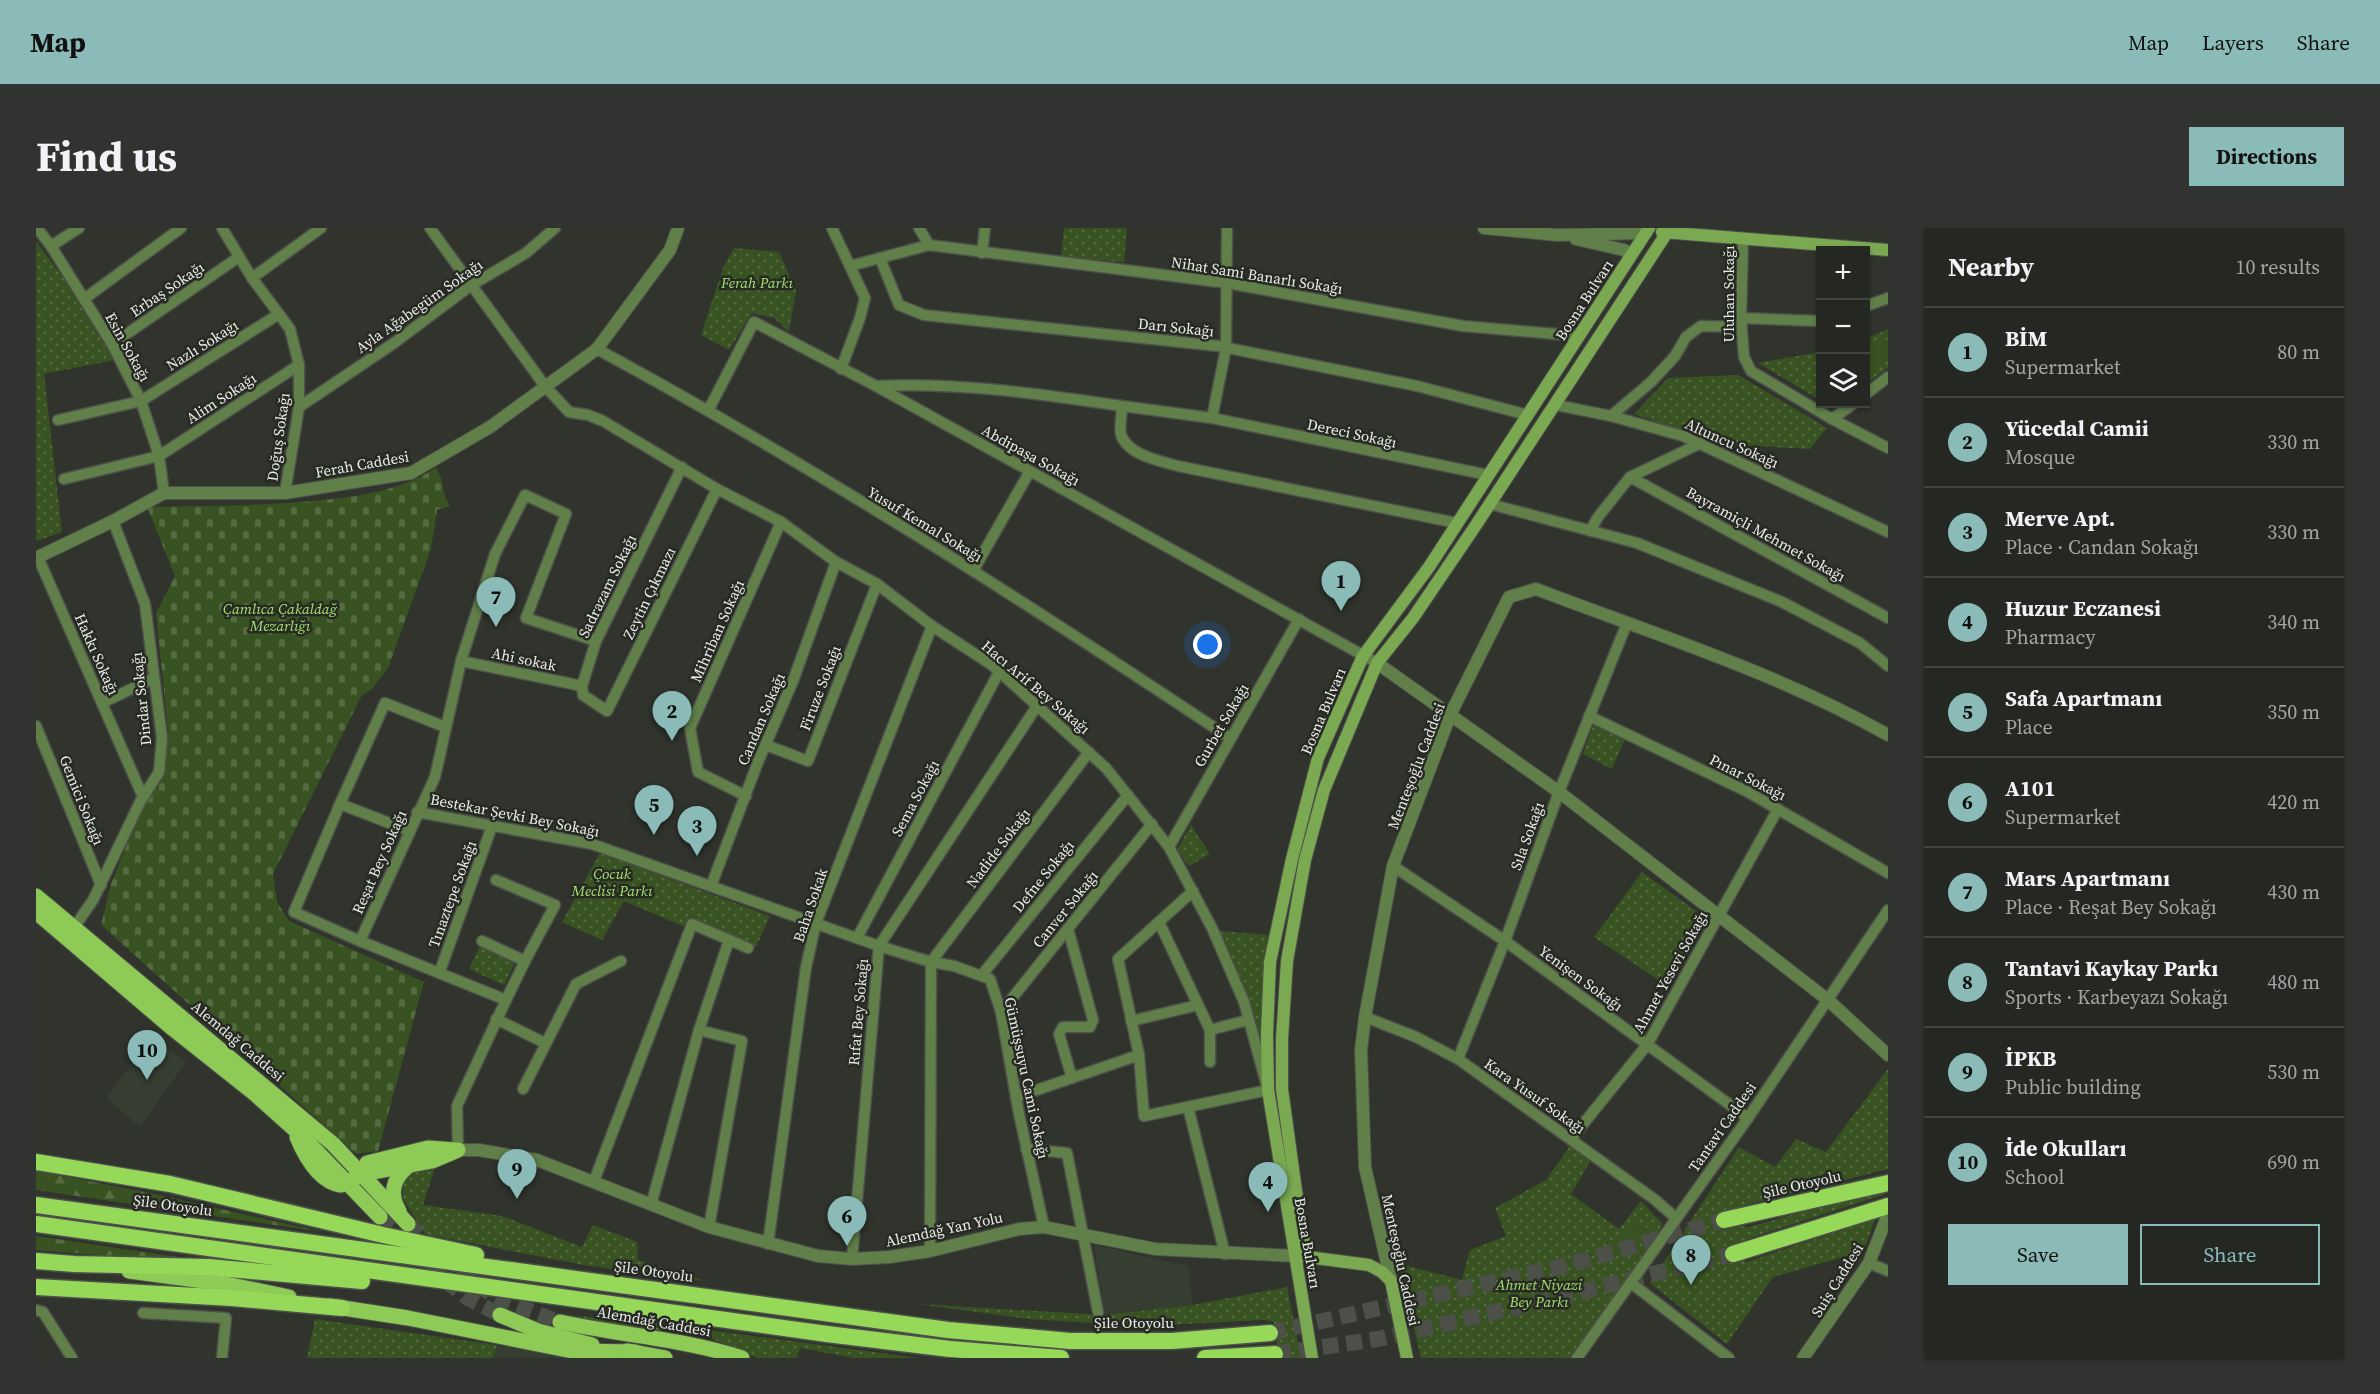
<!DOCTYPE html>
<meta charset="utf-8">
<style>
body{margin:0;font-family:"Source Serif 4",serif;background:#30332f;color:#f1f3f6}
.controls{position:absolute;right:18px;top:18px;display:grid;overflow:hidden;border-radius:0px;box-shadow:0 2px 4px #0004}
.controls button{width:54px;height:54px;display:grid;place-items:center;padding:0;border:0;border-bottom:2px solid #414440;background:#242722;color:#f1f3f6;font:30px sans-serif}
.you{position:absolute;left:1172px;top:417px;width:21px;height:21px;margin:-15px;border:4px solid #fff;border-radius:50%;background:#1a73e8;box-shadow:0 0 0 9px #1a73e833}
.badge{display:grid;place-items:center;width:39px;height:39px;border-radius:50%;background:#8bbbb9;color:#111;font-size:20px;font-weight:700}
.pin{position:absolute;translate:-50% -50px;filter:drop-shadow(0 2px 3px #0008)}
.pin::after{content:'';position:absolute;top:32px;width:21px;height:18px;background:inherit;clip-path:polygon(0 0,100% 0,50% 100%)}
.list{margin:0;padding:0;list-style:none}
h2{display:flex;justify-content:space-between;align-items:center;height:78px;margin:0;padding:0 24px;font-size:26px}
h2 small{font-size:20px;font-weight:400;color:#a3a5a5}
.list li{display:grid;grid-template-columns:39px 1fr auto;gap:18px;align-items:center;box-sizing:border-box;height:90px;padding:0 24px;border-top:2px solid #414440}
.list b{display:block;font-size:22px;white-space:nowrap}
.list p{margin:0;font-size:20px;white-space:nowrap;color:#a3a5a5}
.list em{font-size:20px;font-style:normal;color:#a3a5a5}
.actions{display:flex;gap:12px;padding:18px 24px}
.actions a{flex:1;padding:14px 0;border:2px solid #8bbbb9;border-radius:0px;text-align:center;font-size:21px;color:#8bbbb9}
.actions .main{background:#8bbbb9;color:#111}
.icon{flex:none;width:33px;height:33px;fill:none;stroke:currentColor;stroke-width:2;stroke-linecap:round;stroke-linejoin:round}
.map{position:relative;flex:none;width:1852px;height:1130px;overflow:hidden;border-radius:0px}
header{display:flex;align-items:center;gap:36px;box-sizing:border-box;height:84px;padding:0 30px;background:#8bbbb9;color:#111}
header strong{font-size:28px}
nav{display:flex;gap:33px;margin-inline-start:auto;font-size:21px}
.intro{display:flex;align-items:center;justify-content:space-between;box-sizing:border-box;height:144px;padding:0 36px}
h1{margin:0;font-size:42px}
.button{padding:15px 27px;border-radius:0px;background:#8bbbb9;color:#111;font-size:21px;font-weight:700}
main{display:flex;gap:36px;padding:0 36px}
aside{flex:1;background:#242722;border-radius:0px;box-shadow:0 2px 4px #0004}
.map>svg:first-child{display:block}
.built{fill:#363d31}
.grass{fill:url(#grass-dots)}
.forest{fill:url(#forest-firs)}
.cemetery{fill:url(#cemetery-stones)}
.pitch{fill:#385321}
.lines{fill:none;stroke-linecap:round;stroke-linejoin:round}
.primary-tunnel{stroke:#4c5049;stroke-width:15;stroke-dasharray:15 8;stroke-linecap:butt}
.trunk-tunnel{stroke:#4c5049;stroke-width:16;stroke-dasharray:16 8;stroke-linecap:butt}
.minor-casing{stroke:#4e514b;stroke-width:13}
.tertiary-casing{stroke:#4e514b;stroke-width:14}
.secondary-casing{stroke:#4e514b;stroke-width:14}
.primary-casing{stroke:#4e514b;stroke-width:17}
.trunk-casing{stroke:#4e514b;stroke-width:19}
.minor{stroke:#617f49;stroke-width:10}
.tertiary{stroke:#617f49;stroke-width:12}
.secondary{stroke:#7aa952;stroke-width:12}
.primary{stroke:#8dca56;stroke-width:15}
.trunk{stroke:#96d858;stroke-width:16}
.labels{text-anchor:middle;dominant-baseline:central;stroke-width:5;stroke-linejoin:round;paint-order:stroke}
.street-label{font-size:15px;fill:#e9ece7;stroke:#262a23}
.park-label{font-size:15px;font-style:italic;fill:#a3e06e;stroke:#262a23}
</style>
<header>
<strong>Map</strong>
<nav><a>Map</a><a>Layers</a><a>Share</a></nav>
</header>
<div class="intro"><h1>Find us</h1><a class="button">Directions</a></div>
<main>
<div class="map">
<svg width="1852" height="1130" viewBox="0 0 1852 1130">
<defs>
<pattern id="grass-dots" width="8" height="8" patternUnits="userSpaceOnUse" patternTransform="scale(1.5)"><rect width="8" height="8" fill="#385321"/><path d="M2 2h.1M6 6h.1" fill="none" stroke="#556c41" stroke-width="1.8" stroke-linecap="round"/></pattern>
<pattern id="forest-firs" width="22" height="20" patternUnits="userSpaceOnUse" patternTransform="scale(1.5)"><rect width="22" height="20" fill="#385321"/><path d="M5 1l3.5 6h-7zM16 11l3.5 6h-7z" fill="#556c41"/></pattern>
<pattern id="cemetery-stones" width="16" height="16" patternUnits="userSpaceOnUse" patternTransform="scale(1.5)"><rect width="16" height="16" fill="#385321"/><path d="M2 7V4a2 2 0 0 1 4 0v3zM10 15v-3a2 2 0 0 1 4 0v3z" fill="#556c41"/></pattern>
</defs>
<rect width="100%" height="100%" fill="#30342d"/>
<g class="built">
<polygon points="117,808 150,834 104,899 70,870"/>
<polygon points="1058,1017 1152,1038 1157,1077 1069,1087"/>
<polygon points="461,1117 533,1130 457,1130"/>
</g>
<g class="grass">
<polygon points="1028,0 1091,0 1088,34 1025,29"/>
<polygon points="0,13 28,51 78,132 8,146 26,304 0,313"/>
<polygon points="698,20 743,24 760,63 753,104 738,90 716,85 693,122 665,107 687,40"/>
<polygon points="1852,101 1852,140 1830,156 1830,111"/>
<polygon points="1784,124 1784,172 1722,135"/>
<polygon points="1702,147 1791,200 1774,221 1686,216 1598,186 1632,150"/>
<polygon points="1558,495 1589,511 1576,541 1547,526"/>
<polygon points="1155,597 1174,626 1153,638 1141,622"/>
<polygon points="564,625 734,688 720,719 654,689 649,699 588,673 566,712 526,694"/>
<polygon points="1606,644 1671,691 1633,759 1558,709"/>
<polygon points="1184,703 1232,707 1224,814"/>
<polygon points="445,716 480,732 468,757 433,741"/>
<polygon points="1852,841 1852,941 1717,975 1691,985 1693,997 1713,999 1852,960 1847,967 1714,1010 1701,1016 1698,1021 1701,1030 1710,1034 1839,991 1828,1023 1737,1049 1691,1116 1614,1055 1703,919 1739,939 1760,911 1790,924"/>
<polygon points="1534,918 1555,932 1535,966 1583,1001 1605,973 1626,995 1622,1009 1536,1130 1385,1130 1363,1036 1426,1052 1434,1022 1470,1008 1459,980 1510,952"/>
<polygon points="399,939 387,977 466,988 546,1019 557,997 601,1014 602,1032 669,1053 547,1037 389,1006 366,969 369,948 381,943"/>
<polygon points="1251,1059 1265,1130 1243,1130 1238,1094 1228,1092 1107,1098 993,1091 882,1076 1069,1087 1157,1077"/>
<polygon points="530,1087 613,1094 882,1130 819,1130 764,1120 761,1130 721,1130 665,1106 589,1100"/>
<polygon points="279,1091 461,1117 457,1130 271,1130"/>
</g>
<g class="forest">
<polygon points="0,943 114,965 287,1004 0,962"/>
<polygon points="0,1008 14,1010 149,1030 63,1030 63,1027 0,1022"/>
</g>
<path class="cemetery" d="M400,240C409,253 405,265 414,278L401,282L395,321L352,440L335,462L326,467L237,646L241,674L253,693L388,754L342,923L320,926L65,697L75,656L107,577L123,556L130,536L132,503L120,385L139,348L111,279C167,278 221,278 277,273C323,268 359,265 400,240Z"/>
<g class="pitch">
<polygon points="1852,111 1852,131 1833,142 1830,136 1830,125"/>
<polygon points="1598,990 1613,1001 1594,1028 1579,1017"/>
</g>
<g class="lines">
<g class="primary-tunnel">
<polyline points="344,989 405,1049 431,1070 464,1087"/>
<polyline points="372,996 443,1059 471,1074 524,1094"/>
</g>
<g class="trunk-tunnel">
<polyline points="1234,1105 1536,1036 1688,992"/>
<polyline points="1239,1126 1342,1111 1512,1072 1697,1026"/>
</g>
<defs>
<g id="minor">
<polyline points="1,0 15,18 76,116 105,173 123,228 128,265"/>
<polyline points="186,0 216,50 254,101 263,137 263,179 249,265"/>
<polyline points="394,0 509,158 533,184 552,187 567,193 681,261 745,294 800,334 841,356 896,398 956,437 1070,540 1133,619 1176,700 1208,774 1232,862 1108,888 1103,827"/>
<polyline points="796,0 829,70 824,90 805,141"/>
<polyline points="883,0 893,17 1191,55 1427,98 1543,108"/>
<polyline points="1707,10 1705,90 1708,129 1715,143 1796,191 1852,220"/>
<polyline points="15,18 43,0"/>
<polyline points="946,25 949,0"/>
<polyline points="844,30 893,17"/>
<polyline points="814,38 844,30 863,77 888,87 1182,118 1381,158 1492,187"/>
<polyline points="216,50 285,0"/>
<polyline points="48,71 145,0"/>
<polyline points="1830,78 1852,70"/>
<polyline points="1705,90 1784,93"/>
<polyline points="76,116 203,29"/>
<path d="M561,121C779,239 988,373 1194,510"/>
<path d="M840,158C923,154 1004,166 1086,178C1086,186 1083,200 1085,207C1092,227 1124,233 1142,238L1421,295"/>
<polyline points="1830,166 1852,149"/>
<polyline points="1520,177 1575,188 1647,208 1852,304"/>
<polyline points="1086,178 1176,190 1190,120 1191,0"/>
<polyline points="263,179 358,115 434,58 490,25 519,0"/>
<polyline points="673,181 718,94 840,158 1341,435"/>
<polyline points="1575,188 1615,154 1639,128 1650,109 1665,98 1705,99"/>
<polyline points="1176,190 1452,247"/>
<polyline points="1796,191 1817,176"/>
<polyline points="22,192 105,173 243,86"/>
<polyline points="646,239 560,413 546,458 547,467 571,483 681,261"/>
<polyline points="1594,249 1852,390"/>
<polyline points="28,251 123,228 263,137"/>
<polyline points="1454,276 1601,315 1746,374 1824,415 1852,438"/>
<polyline points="1554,303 1562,289 1594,249 1665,215"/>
<polyline points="2,329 107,569"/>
<polyline points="937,343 994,243"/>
<polyline points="425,433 546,458"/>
<polyline points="66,475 118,450"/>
<polyline points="1553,488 1712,564 1852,645"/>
<polyline points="0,498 65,657"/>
<polyline points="730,517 772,533 841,356"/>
<polyline points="710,568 662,544 654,500 745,294"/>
<polyline points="304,576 349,475 409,499"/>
<polyline points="381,584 556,616 843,718 895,734 918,738 954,751 965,784 983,886 1008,999"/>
<polyline points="1133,619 1263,391"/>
<polyline points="1357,638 1469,713 1712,890"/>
<polyline points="675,658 722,534 757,453 800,334"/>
<polyline points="1123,694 1174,802 1212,792"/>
<polyline points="37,701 57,672 104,574 123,544 126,510 109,376 77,293"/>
<polyline points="1032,701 1057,792 1054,799 1027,799 1023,806 1036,850"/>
<polyline points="821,710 963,444"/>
<polyline points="324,713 258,684 304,576 374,603"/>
<polyline points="446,713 489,733 519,677 460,652"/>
<polyline points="404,743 456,598"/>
<polyline points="945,748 1092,567"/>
<polyline points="470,772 489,733"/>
<polyline points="965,784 1116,596"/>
<polyline points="1329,789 1380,809 1422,831 1618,971 1640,990"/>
<polyline points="460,791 509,815"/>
<polyline points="1095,793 1162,777"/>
<polyline points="663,802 706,813 673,999"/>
<polyline points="1422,831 1469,713 1523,564 1591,395"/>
<polyline points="1174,834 1174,802"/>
<polyline points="487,861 540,756 585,733"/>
<polyline points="980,869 1103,827 1082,731 1157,663"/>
<polyline points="1152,879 1189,1026"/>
<polyline points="1535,911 1611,817 1742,581"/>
<polyline points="990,921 1031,925 1062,1084"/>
<polyline points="422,922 421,878 470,772 324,713 399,549 425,433 459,326 489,267 530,286 490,390 560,413"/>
<polyline points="558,953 656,696 712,720"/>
<polyline points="615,977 663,802 693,712"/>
<polyline points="732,1016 770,739 780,695 896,398"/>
<polyline points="894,1023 895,734 1053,524"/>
<polyline points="816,1031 843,718 1001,478"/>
<polyline points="1833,1035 1852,1043"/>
<polyline points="1595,1055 1693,1130"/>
<polyline points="0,1082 7,1084 36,1130"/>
<polyline points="107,1085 190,1090 186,1130"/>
<polyline points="1541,1130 1712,890 1852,682"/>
</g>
<g id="tertiary">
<polyline points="1448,0 1521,7 1610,5"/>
<polyline points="1540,11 1588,22 1595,27"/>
<polyline points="0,330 77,293 128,265 249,265 375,245 454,199 561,121 634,22 642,0"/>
<polyline points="1341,435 1523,564 1792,772 1852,827"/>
<polyline points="422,922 443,922 501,932 673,999 782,1028 816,1031 853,1029 894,1023 983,1001 1008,999 1119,1021 1260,1028"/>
<path d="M1355,1053L1329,939L1325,822L1329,789L1357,638L1415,485L1473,369L1500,361C1618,406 1742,445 1852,507"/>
<polyline points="1767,1130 1833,1035 1852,986"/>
</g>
<g id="secondary">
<polyline points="1626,4 1852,22"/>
<polyline points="1264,1028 1333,1037 1346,1044 1355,1053 1371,1130"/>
<polyline points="1271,1028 1265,999 1246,861 1246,811 1251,733 1269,632 1288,562 1341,435 1377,390 1440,297 1634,0"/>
<polyline points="1276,1130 1232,862 1231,806 1234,734 1256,631 1282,530 1327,428 1393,339 1613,0"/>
</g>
<g id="primary">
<polyline points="0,668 297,916 372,996"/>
<polyline points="0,684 136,800 219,866 267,909 344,989"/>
<path d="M261,909C269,928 283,954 305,957L327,946L396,933L422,922"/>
<polyline points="331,935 392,920 419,922"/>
<path d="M363,983C353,967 357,951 371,939"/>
<polyline points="93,1043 190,1056 253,1069"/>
<polyline points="294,1078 372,1090 537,1123 599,1124"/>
<polyline points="464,1087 502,1103 556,1117"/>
<path d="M524,1094C584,1107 648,1111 706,1130"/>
<polyline points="591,1123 629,1130"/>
</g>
<g id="trunk">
<polyline points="0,934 134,956 347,1007 440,1027"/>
<polyline points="0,977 912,1102 1034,1113 1136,1113 1234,1105"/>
<polyline points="1688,992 1852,955"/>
<polyline points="0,996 791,1106 914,1121 1025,1130"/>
<polyline points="1697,1026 1852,978"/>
<polyline points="0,1033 38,1036 172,1039 326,1053"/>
<polyline points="0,1059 196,1070 306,1080"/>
<polyline points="1169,1130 1239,1126"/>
</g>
</defs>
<use href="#minor" class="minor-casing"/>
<use href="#tertiary" class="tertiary-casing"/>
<use href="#secondary" class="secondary-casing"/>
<use href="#primary" class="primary-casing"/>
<use href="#trunk" class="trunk-casing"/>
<use href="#minor" class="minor"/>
<use href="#tertiary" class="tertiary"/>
<use href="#secondary" class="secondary"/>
<use href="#primary" class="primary"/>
<use href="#trunk" class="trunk"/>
</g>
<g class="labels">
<g class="street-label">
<text transform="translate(1221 47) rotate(9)">Nihat Sami Banarlı Sokağı</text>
<text transform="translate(131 61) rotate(-34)">Erbaş Sokağı</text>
<text transform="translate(1692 66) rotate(-90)">Uluhan Sokağı</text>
<text transform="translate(1548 72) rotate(-57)">Bosna Bulvarı</text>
<text transform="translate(383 78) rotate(-35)">Ayla Ağabegüm Sokağı</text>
<text transform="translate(1140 99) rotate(6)">Darı Sokağı</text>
<text transform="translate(166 117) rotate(-32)">Nazlı Sokağı</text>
<text transform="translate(92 119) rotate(61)">Esin Sokağı</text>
<text transform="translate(185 170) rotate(-33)">Alim Sokağı</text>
<text transform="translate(1316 205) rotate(12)">Dereci Sokağı</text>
<text transform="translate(242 209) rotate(-82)">Doğuş Sokağı</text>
<text transform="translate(1696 215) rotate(24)">Altuncu Sokağı</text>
<text transform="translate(995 227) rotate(29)">Abdipaşa Sokağı</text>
<text transform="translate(326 236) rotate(-10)">Ferah Caddesi</text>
<text transform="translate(889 296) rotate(31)">Yusuf Kemal Sokağı</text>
<text transform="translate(1730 306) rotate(29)">Bayramiçli Mehmet Sokağı</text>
<text transform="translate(571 358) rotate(-64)">Sadrazam Sokağı</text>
<text transform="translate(613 365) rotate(-64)">Zeytin Çıkmazı</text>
<text transform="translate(681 403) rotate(-66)">Mihriban Sokağı</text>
<text transform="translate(61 426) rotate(66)">Hakkı Sokağı</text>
<text transform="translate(488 431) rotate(12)">Ahi sokak</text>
<text transform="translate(1000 459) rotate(40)">Hacı Arif Bey Sokağı</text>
<text transform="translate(784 460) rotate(-69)">Firuze Sokağı</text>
<text transform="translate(105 471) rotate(-96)">Dindar Sokağı</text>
<text transform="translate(1287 483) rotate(-67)">Bosna Bulvarı</text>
<text transform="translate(725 491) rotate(-67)">Candan Sokağı</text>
<text transform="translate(1185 497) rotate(-60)">Gurbet Sokağı</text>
<text transform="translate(1380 538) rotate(-69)">Menteşoğlu Caddesi</text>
<text transform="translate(1712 549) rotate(27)">Pınar Sokağı</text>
<text transform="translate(879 570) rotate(-62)">Sema Sokağı</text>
<text transform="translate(46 572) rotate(68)">Gemici Sokağı</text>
<text transform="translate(479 587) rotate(11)">Bestekar Şevki Bey Sokağı</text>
<text transform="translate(1491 608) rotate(-70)">Sıla Sokağı</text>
<text transform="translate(962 620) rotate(-53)">Nadide Sokağı</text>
<text transform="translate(343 634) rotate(-66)">Reşat Bey Sokağı</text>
<text transform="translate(1007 648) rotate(-51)">Defne Sokağı</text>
<text transform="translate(416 666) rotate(-70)">Tınaztepe Sokağı</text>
<text transform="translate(774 677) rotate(-71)">Baha Sokak</text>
<text transform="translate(1029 681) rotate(-51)">Canver Sokağı</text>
<text transform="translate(1634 744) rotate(-61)">Ahmet Yesevi Sokağı</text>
<text transform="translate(1545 750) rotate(36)">Yenişen Sokağı</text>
<text transform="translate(822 784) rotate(-85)">Rıfat Bey Sokağı</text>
<text transform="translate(202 813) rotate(40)">Alemdağ Caddesi</text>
<text transform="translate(991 850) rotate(78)">Gümüşsuyu Cami Sokağı</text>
<text transform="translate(1499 868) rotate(35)">Kara Yusuf Sokağı</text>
<text transform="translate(1686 899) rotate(-55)">Tantavi Caddesi</text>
<text transform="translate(1766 956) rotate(-13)">Şile Otoyolu</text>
<text transform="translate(137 977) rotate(8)">Şile Otoyolu</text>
<text transform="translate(908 1001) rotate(-12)">Alemdağ Yan Yolu</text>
<text transform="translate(1272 1015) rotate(80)">Bosna Bulvarı</text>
<text transform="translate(1365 1032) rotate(78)">Menteşoğlu Caddesi</text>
<text transform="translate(618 1043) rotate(8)">Şile Otoyolu</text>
<text transform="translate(1801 1052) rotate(-58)">Suiş Caddesi</text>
<text transform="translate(618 1093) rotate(10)">Alemdağ Caddesi</text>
<text x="1098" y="1094">Şile Otoyolu</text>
</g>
<g class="park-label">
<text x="721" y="54">Ferah Parkı</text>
<text x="244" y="380">Çamlıca Çakaldağ<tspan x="244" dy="17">Mezarlığı</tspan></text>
<text x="576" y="645">Çocuk<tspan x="576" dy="17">Meclisi Parkı</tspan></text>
<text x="1503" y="1056">Ahmet Niyazi<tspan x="1503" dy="17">Bey Parkı</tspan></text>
</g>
</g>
</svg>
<div class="controls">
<button>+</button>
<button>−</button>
<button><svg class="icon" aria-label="layers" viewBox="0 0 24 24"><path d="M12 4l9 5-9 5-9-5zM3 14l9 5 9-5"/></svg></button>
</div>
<div class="you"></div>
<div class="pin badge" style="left:1305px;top:383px">1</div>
<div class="pin badge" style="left:636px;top:513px">2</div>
<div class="pin badge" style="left:661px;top:628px">3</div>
<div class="pin badge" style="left:1232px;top:984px">4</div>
<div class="pin badge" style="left:618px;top:607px">5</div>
<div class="pin badge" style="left:811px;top:1018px">6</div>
<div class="pin badge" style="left:460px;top:399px">7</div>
<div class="pin badge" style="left:1655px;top:1057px">8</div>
<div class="pin badge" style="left:481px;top:971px">9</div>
<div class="pin badge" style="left:111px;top:852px">10</div>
</div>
<aside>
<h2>Nearby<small>10 results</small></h2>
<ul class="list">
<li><span class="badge">1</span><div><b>BİM</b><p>Supermarket</p></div><em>80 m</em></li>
<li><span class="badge">2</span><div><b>Yücedal Camii</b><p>Mosque</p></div><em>330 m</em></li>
<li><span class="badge">3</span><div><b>Merve Apt.</b><p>Place · Candan Sokağı</p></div><em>330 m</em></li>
<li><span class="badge">4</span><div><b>Huzur Eczanesi</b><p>Pharmacy</p></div><em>340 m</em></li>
<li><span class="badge">5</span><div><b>Safa Apartmanı</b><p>Place</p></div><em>350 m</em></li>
<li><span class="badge">6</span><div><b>A101</b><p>Supermarket</p></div><em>420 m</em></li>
<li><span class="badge">7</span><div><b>Mars Apartmanı</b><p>Place · Reşat Bey Sokağı</p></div><em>430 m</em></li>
<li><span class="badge">8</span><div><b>Tantavi Kaykay Parkı</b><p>Sports · Karbeyazı Sokağı</p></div><em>480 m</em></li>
<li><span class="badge">9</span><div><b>İPKB</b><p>Public building</p></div><em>530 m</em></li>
<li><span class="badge">10</span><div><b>İde Okulları</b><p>School</p></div><em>690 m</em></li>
</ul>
<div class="actions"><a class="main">Save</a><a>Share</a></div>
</aside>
</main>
